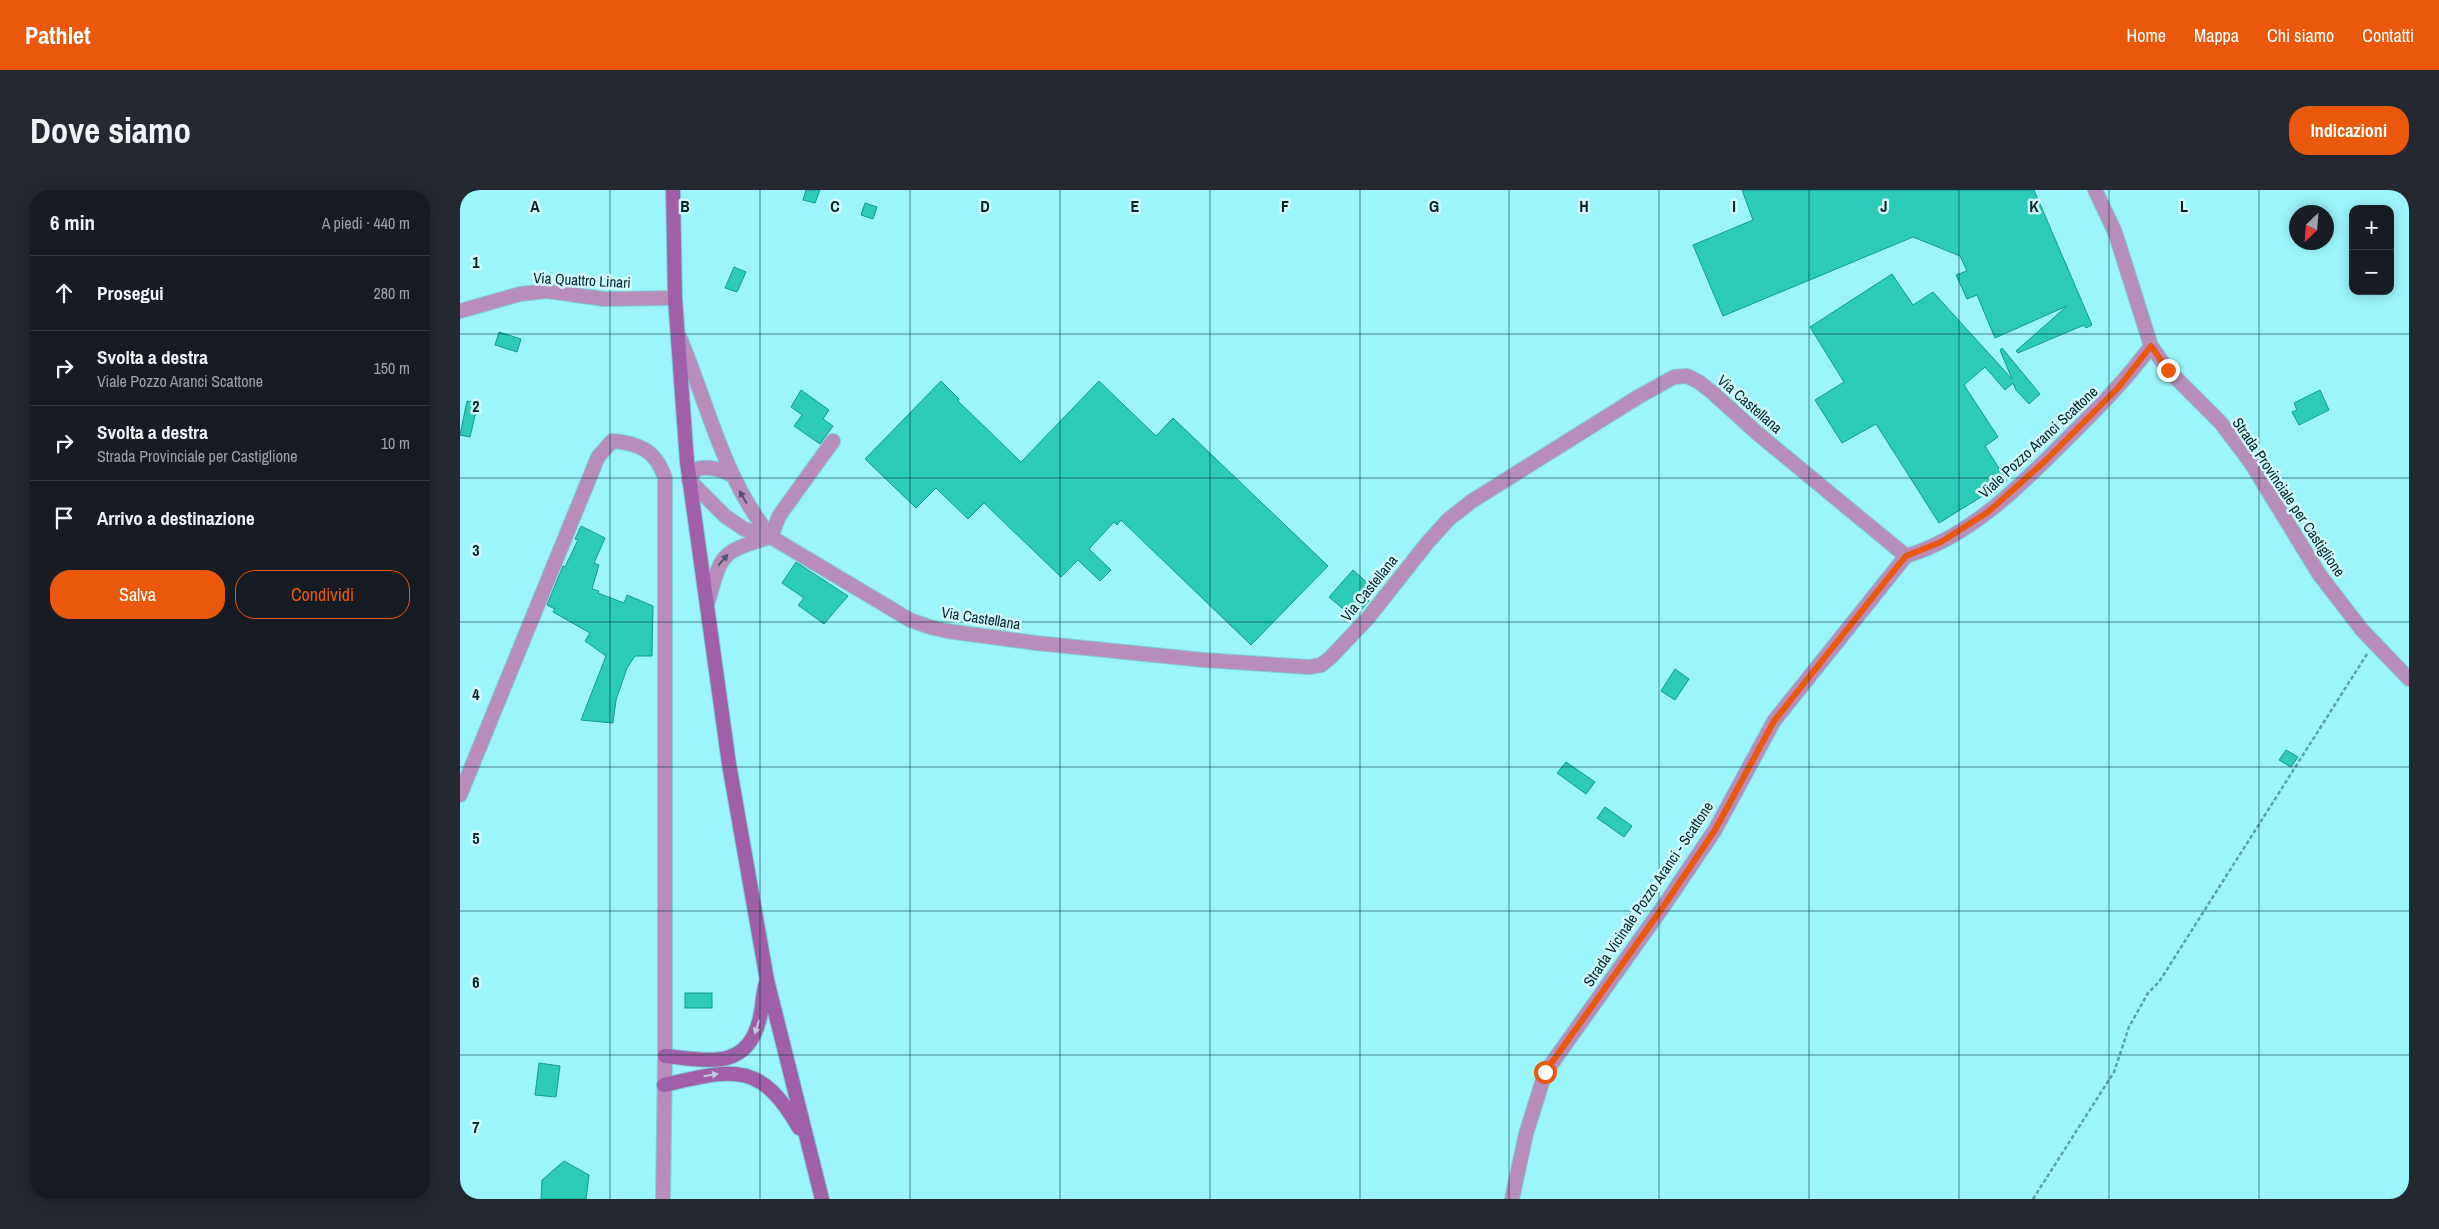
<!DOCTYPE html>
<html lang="it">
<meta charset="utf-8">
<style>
body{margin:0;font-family:"Archivo Narrow",sans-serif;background:#242831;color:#f1f3f6}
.controls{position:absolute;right:15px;top:15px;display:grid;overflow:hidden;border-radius:10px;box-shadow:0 2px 12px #0003}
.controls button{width:45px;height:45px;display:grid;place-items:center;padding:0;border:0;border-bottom:1px solid #363941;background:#171b24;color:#f1f3f6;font:25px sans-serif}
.compass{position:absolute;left:1829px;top:15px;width:45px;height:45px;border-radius:50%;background:#171b24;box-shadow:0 2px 12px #0003;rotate:205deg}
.stop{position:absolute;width:15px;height:15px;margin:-11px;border:4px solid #ea580c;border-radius:50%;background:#fff}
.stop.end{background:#ea580c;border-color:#fff;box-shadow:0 1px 5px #0008}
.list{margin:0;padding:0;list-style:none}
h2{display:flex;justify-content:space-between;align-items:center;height:65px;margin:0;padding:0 20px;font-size:21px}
h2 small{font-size:16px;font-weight:400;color:#9ea1a6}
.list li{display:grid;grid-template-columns:32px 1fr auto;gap:15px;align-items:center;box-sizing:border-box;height:75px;padding:0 20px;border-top:1px solid #363941}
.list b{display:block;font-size:19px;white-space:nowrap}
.list p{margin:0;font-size:16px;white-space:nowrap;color:#9ea1a6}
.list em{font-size:16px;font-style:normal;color:#9ea1a6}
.actions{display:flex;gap:10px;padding:15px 20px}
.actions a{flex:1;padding:11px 0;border:1px solid #ea580c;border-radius:20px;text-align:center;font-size:18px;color:#ea580c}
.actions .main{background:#ea580c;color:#fff}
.icon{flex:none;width:28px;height:28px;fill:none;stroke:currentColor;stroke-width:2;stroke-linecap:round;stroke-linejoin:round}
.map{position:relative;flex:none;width:1949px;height:1009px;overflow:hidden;border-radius:20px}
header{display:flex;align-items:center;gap:30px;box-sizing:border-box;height:70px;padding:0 25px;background:#ea580c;color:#fff}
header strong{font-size:24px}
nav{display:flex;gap:28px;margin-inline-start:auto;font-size:18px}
.intro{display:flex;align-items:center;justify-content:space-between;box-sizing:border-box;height:120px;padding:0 30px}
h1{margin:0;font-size:35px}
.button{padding:12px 22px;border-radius:20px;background:#ea580c;color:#fff;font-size:18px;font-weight:700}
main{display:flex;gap:30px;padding:0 30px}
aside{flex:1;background:#171b24;border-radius:20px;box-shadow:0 2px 12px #0003}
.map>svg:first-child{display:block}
.building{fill:#2bcab9;stroke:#119b8e}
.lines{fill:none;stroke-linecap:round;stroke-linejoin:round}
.minor-casing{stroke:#80cfd7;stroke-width:16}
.tertiary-casing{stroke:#80cfd7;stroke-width:16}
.secondary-casing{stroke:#80cfd7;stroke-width:16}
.path{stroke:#5c9fa6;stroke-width:2.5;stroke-dasharray:4 2.5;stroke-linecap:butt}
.minor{stroke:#b88cbb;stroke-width:14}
.tertiary{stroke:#b88cbb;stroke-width:14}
.secondary{stroke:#a05fa6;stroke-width:14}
.oneway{fill:#53536a}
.oneway2{fill:#c2cbe3}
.route{stroke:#ea580c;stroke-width:6}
.grid{fill:none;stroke:#002428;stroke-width:1;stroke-opacity:0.55}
.labels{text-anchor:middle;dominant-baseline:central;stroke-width:5;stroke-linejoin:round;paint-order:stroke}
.street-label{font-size:15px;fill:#002428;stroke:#d0f9fd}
.grid-label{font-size:16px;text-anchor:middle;font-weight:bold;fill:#002428;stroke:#d0f9fd;stroke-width:5;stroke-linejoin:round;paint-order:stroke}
</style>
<header>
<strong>Pathlet</strong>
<nav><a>Home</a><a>Mappa</a><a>Chi siamo</a><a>Contatti</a></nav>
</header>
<div class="intro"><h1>Dove siamo</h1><a class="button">Indicazioni</a></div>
<main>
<aside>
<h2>6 min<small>A piedi · 440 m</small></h2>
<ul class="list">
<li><svg class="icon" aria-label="ahead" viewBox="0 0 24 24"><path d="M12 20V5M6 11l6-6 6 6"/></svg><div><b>Prosegui</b></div><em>280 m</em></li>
<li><svg class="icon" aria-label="right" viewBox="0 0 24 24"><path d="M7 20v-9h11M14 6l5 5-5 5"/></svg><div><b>Svolta a destra</b><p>Viale Pozzo Aranci Scattone</p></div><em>150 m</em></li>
<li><svg class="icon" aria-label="right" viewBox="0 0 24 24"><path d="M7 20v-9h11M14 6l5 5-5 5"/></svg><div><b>Svolta a destra</b><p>Strada Provinciale per Castiglione</p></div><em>10 m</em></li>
<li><svg class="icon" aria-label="arrive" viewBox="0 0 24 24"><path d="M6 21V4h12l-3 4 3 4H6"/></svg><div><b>Arrivo a destinazione</b></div></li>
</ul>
<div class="actions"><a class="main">Salva</a><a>Condividi</a></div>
</aside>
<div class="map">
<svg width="1949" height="1009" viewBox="0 0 1949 1009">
<rect width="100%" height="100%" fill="#9cf4fd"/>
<g class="building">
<polygon points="346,0 360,0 355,13 343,10"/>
<polygon points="1282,0 1574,0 1632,135 1626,138 1624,135 1558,163 1556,161 1607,116 1535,148 1517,105 1507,109 1496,85 1507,81 1500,66 1453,47 1263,126 1233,55 1293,30"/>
<polygon points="405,13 417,17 413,29 401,25"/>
<polygon points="274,77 286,82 277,102 265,98"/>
<polygon points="1432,84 1453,115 1473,102 1552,189 1540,160 1542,158 1580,204 1569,214 1556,200 1553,193 1545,200 1525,177 1504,195 1538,247 1525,256 1547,291 1479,333 1416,234 1382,253 1355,210 1384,192 1350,137"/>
<polygon points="39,142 61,149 57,162 35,155"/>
<polygon points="481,191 499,209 498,211 561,272 639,191 696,246 713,228 868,376 791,455 661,330 657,335 654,332 629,359 651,380 640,391 618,370 601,387 524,313 508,329 476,298 456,318 405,269"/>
<polygon points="341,200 369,220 363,229 373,236 360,254 334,236 342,225 331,217"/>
<polygon points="1860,200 1869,220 1839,235 1832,222 1837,220 1834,213"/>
<polygon points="7,211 18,213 10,247 0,245"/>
<polygon points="121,336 145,348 134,373 139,375 132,399 139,401 138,403 164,413 167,405 193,416 192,466 175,466 167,478 156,510 153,533 121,530 146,466 125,451 130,443 93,422 95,419 87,415 103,376 105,377 118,350 115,349"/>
<polygon points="336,372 388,406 364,434 338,415 344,408 322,393"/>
<polygon points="893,380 911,396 903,406 909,411 894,428 869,407"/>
<polygon points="1215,479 1229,489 1215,510 1201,501"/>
<polygon points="1826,560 1838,567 1831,577 1819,570"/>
<polygon points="1106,572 1135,592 1126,604 1097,583"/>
<polygon points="1145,617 1172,636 1164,647 1137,628"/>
<rect x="225" y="803" width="27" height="15"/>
<polygon points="79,873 100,876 96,907 75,905"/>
<polygon points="104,971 129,985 126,1009 81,1009 82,990"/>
</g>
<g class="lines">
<defs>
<g id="minor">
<polyline points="0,121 60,104 87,101 144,109 215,108"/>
<path d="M219,146C248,214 263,288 311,347"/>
<path d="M272,285C259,279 250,276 236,279L229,290L265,326L284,339L311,347L450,430L470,437L487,441L576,453L744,470L849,477L861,475L870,468L908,428L968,352L989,329L1012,311L1178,207L1214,187L1227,186L1239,192L1253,203L1297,243L1446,366"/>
<polyline points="311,347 319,326 373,251"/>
<path d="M1446,366C1511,347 1563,293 1610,246C1639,217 1667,189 1691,156"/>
<path d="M247,415C262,365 257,363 310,347"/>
<path d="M0,605L138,267L152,251C180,253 196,261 205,288V866"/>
<polyline points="1052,1009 1066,944 1085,883 1203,717 1255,640 1314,531 1446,366"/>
</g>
<g id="tertiary">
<polyline points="1635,0 1655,42 1691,156 1708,180 1761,233 1791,273 1859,384 1902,440 1949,489"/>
<polyline points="203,1009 205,866"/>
</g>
<g id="secondary">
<polyline points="213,0 215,108 227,272 269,574 307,790 362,1009"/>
<path d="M205,866C247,870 286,881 299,831C303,818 302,805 306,793"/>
<path d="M204,895C273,879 300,870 339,938"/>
</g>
</defs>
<use href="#minor" class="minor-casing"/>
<use href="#tertiary" class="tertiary-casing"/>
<use href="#secondary" class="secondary-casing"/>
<polyline class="path" points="1573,1009 1654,882 1669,837 1688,803 1699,792 1907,464"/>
<use href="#minor" class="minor"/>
<use href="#tertiary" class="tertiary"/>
<use href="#secondary" class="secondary"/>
</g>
<defs><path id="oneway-solid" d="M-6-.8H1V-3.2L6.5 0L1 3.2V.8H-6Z" transform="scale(1.25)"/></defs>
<g class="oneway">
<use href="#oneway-solid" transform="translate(283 307) rotate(-120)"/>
<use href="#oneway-solid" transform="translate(263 370) rotate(-49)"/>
</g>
<g class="oneway2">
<use href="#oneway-solid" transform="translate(297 837) rotate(108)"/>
<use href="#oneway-solid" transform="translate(251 885) rotate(-9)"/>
</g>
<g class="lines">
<polyline class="route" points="1085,882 1203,717 1255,640 1314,531 1436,378 1446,366 1481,352 1528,322 1584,272 1658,198 1691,156 1708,180"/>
</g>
<path class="grid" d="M150,0V1009M300,0V1009M450,0V1009M600,0V1009M750,0V1009M900,0V1009M1049,0V1009M1199,0V1009M1349,0V1009M1499,0V1009M1649,0V1009M1799,0V1009M0,144H1949M0,288H1949M0,432H1949M0,577H1949M0,721H1949M0,865H1949"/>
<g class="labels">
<g class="street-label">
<text transform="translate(122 90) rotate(3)">Via Quattro Linari</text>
<text transform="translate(1290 214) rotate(41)">Via Castellana</text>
<text transform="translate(1578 252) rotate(-43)">Viale Pozzo Aranci Scattone</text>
<text transform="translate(1829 307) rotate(56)">Strada Provinciale per Castiglione</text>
<text transform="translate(909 398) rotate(-51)">Via Castellana</text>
<text transform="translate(521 428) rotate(9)">Via Castellana</text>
<text transform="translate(1188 704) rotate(-56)">Strada Vicinale Pozzo Aranci - Scattone</text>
</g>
</g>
<g class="grid-label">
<text x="75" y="22">A</text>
<text x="225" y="22">B</text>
<text x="375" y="22">C</text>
<text x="525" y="22">D</text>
<text x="675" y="22">E</text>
<text x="825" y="22">F</text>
<text x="974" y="22">G</text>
<text x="1124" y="22">H</text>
<text x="1274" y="22">I</text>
<text x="1424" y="22">J</text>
<text x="1574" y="22">K</text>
<text x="1724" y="22">L</text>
<text x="16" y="78">1</text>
<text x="16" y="222">2</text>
<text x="16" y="366">3</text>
<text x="16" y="510">4</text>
<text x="16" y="654">5</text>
<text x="16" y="798">6</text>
<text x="16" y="943">7</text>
</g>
</svg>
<div class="controls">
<button>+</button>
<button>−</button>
</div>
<svg class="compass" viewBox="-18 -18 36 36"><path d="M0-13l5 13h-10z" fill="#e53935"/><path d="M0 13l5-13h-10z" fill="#9ea1a6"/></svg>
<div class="stop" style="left:1085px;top:882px"></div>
<div class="stop end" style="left:1708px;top:180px"></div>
</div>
</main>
